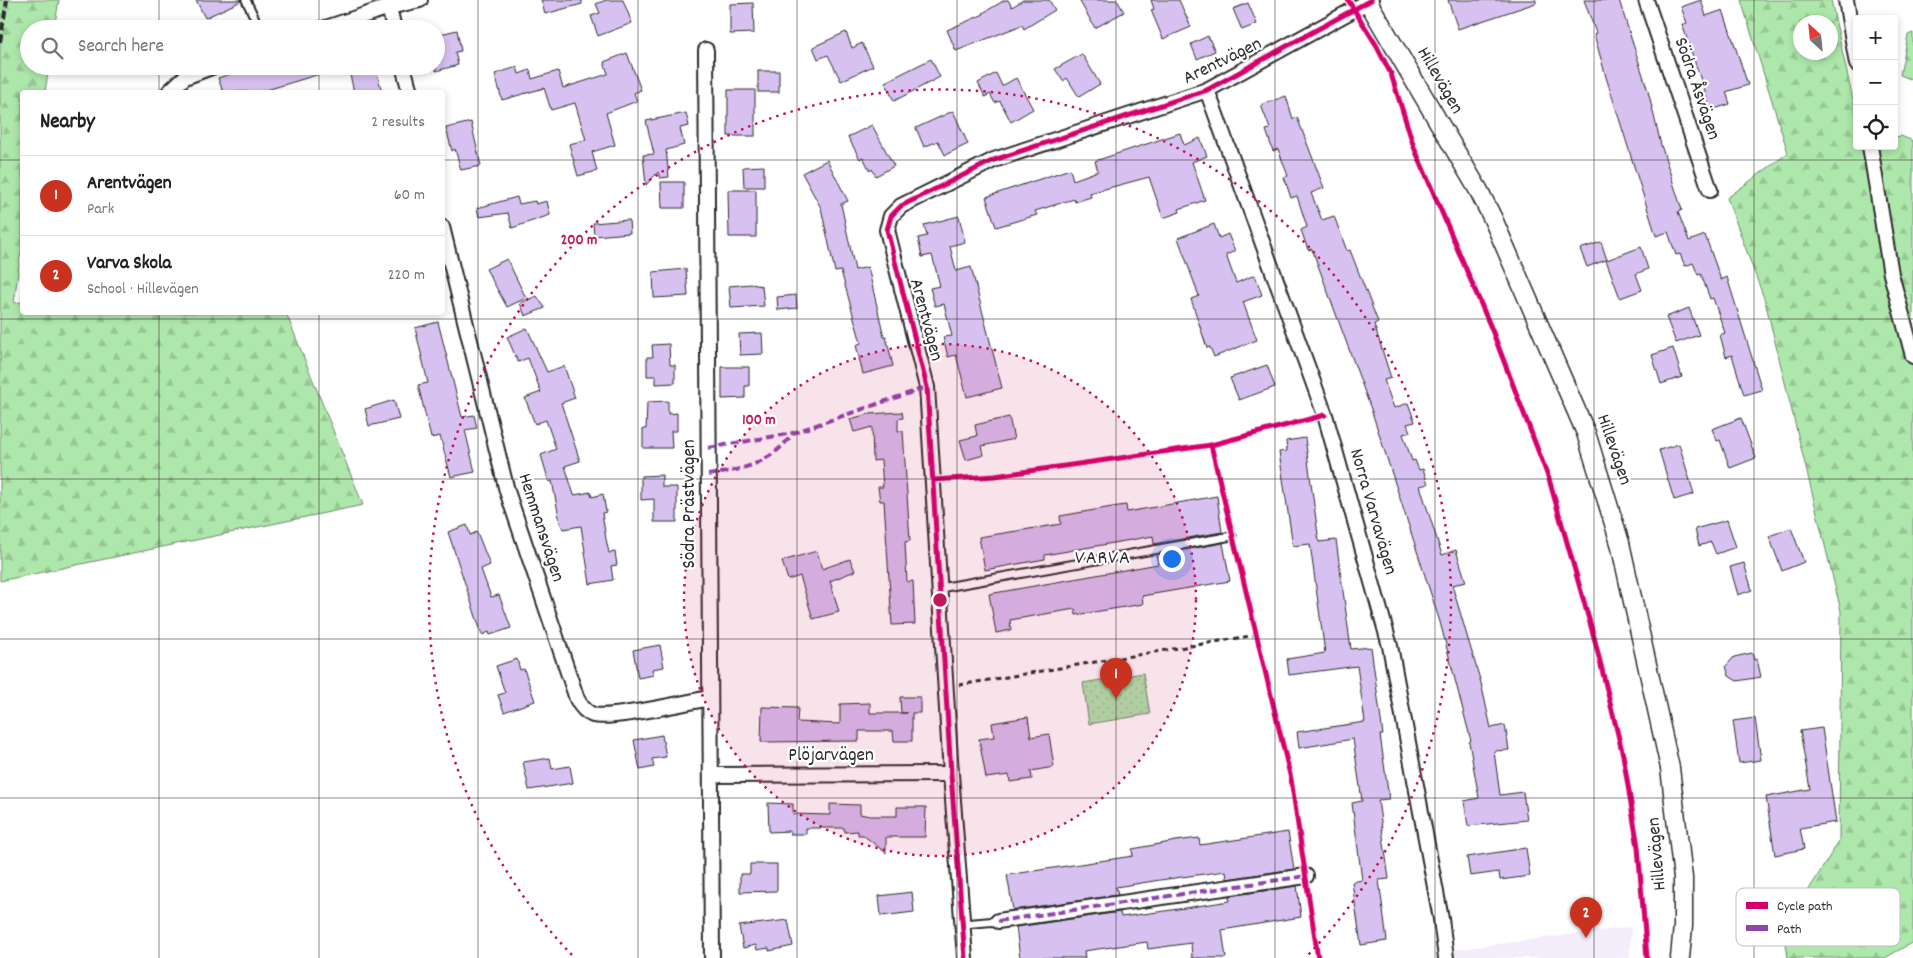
<!DOCTYPE html>
<meta charset="utf-8">
<style>
body{margin:0;font-family:Dekko,sans-serif;background:#f2f2f2;color:#202124}
.controls{position:absolute;right:15px;top:15px;display:grid;overflow:hidden;border-radius:5px;box-shadow:0 2px 8px #0003}
.controls button{width:45px;height:45px;display:grid;place-items:center;padding:0;border:0;border-bottom:1px solid #e0e0e0;background:#fff;color:#202124;font:25px sans-serif}
.compass{position:absolute;left:1793px;top:15px;width:45px;height:45px;border-radius:50%;background:#fff;box-shadow:0 2px 8px #0003;rotate:333deg}
.you{position:absolute;left:1171px;top:558px;width:18px;height:18px;margin:-12px;border:4px solid #fff;border-radius:50%;background:#1a73e8;box-shadow:0 0 0 8px #1a73e833}
.badge{display:grid;place-items:center;width:32px;height:32px;border-radius:50%;background:#c8321e;color:#fff;font-size:16px;font-weight:700}
.pin{position:absolute;translate:-50% -41px;filter:drop-shadow(0 1px 2px #0008)}
.pin::after{content:'';position:absolute;top:26px;width:18px;height:15px;background:inherit;clip-path:polygon(0 0,100% 0,50% 100%)}
.list{margin:0;padding:0;list-style:none}
h2{display:flex;justify-content:space-between;align-items:center;height:65px;margin:0;padding:0 20px;font-size:21px}
h2 small{font-size:16px;font-weight:400;color:#757577}
.list li{display:grid;grid-template-columns:32px 1fr auto;gap:15px;align-items:center;box-sizing:border-box;height:80px;padding:0 20px;border-top:1px solid #e0e0e0}
.list b{display:block;font-size:19px;white-space:nowrap}
.list p{margin:0;font-size:16px;white-space:nowrap;color:#757577}
.list em{font-size:16px;font-style:normal;color:#757577}
.icon{flex:none;width:28px;height:28px;fill:none;stroke:currentColor;stroke-width:2;stroke-linecap:round;stroke-linejoin:round}
.map{position:relative;flex:none;width:1913px;height:958px;overflow:hidden}
.search{position:absolute;background:#fff;box-shadow:0 2px 8px #0003;left:20px;top:20px;width:425px;height:55px;display:flex;align-items:center;gap:12px;box-sizing:border-box;padding:0 18px;border-radius:28px;color:#757577;font-size:19px}
.panel{position:absolute;background:#fff;box-shadow:0 2px 8px #0003;left:20px;top:90px;width:425px;height:225px;border-radius:5px}
.map>svg:first-child{display:block}
.built{fill:#f3ecfb}
.forest{fill:url(#forest-firs);stroke:#6c896b;fill-rule:evenodd}
.park{fill:url(#park-dots);stroke:#6c896b}
.building{fill:#d7c1f1;stroke:#2b2b2b}
.lines{fill:none;stroke-linecap:round;stroke-linejoin:round}
.service-casing{stroke:#2b2b2b;stroke-width:11}
.minor-casing{stroke:#2b2b2b;stroke-width:18}
.tertiary-casing{stroke:#2b2b2b;stroke-width:21}
.path{stroke:#2b2b2b;stroke-width:3;stroke-dasharray:5 4;stroke-linecap:butt}
.service{stroke:#fff;stroke-width:7}
.minor{stroke:#fff;stroke-width:14}
.tertiary{stroke:#fff;stroke-width:18}
.rail{stroke:#2b2b2b;stroke-width:4;stroke-dasharray:8 4;stroke-linecap:butt}
.quiet{stroke:#8e44ad;stroke-width:4;stroke-dasharray:8 4;stroke-linecap:butt}
.cycleway-casing{stroke:#fff;stroke-width:8}
.cycleway{stroke:#d6006c;stroke-width:5}
.grid{fill:none;stroke:#2b2b2b;stroke-width:1;stroke-opacity:0.55}
.ring{fill:none;stroke:#c2185b;stroke-width:2.5;stroke-dasharray:2.5 5}
.labels{text-anchor:middle;dominant-baseline:central;stroke-width:4.5;stroke-linejoin:round;paint-order:stroke}
.street-label{font-size:19px;fill:#2b2b2b;stroke:#fff}
.neighbourhood-label{font-size:20px;letter-spacing:1px;fill:#2b2b2b;stroke:#fff}
.key{fill:#fff;stroke:#bfbfbf;stroke-width:1}
.key-label{font-size:14px;fill:#2b2b2b}
.centre{fill:#c2185b;stroke:#fff;stroke-width:2.5}
.ring-label{font-size:15px;text-anchor:middle;font-weight:bold;fill:#c2185b;stroke:#fff;stroke-width:4.5;stroke-linejoin:round;paint-order:stroke}
</style>
<div class="map">
<svg width="1913" height="958" viewBox="0 0 1913 958">
<defs>
<pattern id="forest-firs" width="22" height="20" patternUnits="userSpaceOnUse" patternTransform="scale(1.25)"><rect width="22" height="20" fill="#aee7ab"/><path d="M5 1l3.5 6h-7zM16 11l3.5 6h-7z" fill="#96c693"/></pattern>
<pattern id="park-dots" width="8" height="8" patternUnits="userSpaceOnUse" patternTransform="scale(1.25)"><rect width="8" height="8" fill="#aee7ab"/><path d="M2 2h.1M6 6h.1" fill="none" stroke="#96c693" stroke-width="1.8" stroke-linecap="round"/></pattern>
</defs>
<rect width="100%" height="100%" fill="#fff"/>
<filter id="ink" filterUnits="userSpaceOnUse"><feTurbulence type="fractalNoise" baseFrequency=".02" numOctaves="2"/><feDisplacementMap in="SourceGraphic" scale="10" xChannelSelector="R" yChannelSelector="G"/><feConvolveMatrix kernelMatrix="1 2 1 2 8 2 1 2 1" color-interpolation-filters="sRGB"/></filter>
<g filter="url(#ink)">
<polygon class="built" points="1631,927 1630,958 1453,958 1452,950"/>
<g class="forest">
<polygon points="0,0 59,0 54,29 29,29 29,66 49,66 45,92 22,92 22,242 14,303 22,302 22,312 286,313 363,505 0,581"/>
<path d="M1741,0H1831L1857,118V146H1894V137L1901,136L1913,141V942L1885,958H1788L1784,930L1839,841L1841,611L1765,301L1727,198L1788,153ZM1800,22H1830V52H1800Z"/>
<polygon points="1913,33 1913,80 1900,75 1908,35"/>
</g>
<polygon class="park" points="1143,673 1150,714 1089,724 1083,683"/>
<g class="building">
<polygon points="196,0 241,0 241,1 205,18"/>
<polygon points="541,0 582,0 582,4 545,14"/>
<polygon points="606,0 623,0 632,23 598,36 591,16 600,13 596,4"/>
<polygon points="1005,0 1008,0 1012,7 1023,0 1049,0 1055,10 1024,29 1022,25 956,51 947,30 984,14 983,13"/>
<polygon points="1079,0 1117,0 1124,12 1095,28"/>
<polygon points="1151,0 1179,0 1191,27 1163,39 1151,10 1154,9"/>
<polygon points="1448,0 1536,0 1536,3 1458,29"/>
<polygon points="1584,0 1619,0 1648,91 1661,145 1682,210 1678,212 1689,241 1705,235 1721,280 1727,277 1762,390 1744,395 1732,355 1726,357 1720,335 1725,333 1713,298 1710,299 1701,274 1698,275 1693,263 1685,266 1680,254 1676,255 1668,232 1656,236 1606,77 1594,34 1596,33"/>
<polygon points="1701,0 1706,16 1723,10 1748,85 1726,92 1730,104 1711,110 1682,24 1687,23 1681,7"/>
<polygon points="753,3 754,33 730,34 730,4"/>
<polygon points="1248,3 1257,24 1242,30 1233,9"/>
<polygon points="457,30 461,51 455,52 458,65 436,71 436,35"/>
<polygon points="846,32 852,48 862,43 873,66 841,81 828,55 818,59 813,47"/>
<polygon points="1208,36 1215,51 1197,59 1191,44"/>
<polygon points="627,53 641,90 634,93 637,101 606,113 615,145 592,152 597,171 578,176 569,144 586,140 575,103 551,110 544,88 502,100 495,74 517,67 519,74 530,70 532,79 558,71 563,88 608,74 604,62"/>
<polygon points="1082,54 1100,84 1079,97 1067,78 1063,81 1055,69"/>
<polygon points="931,59 940,77 894,101 885,82"/>
<polygon points="254,66 333,66 333,70 260,92 223,92 218,78"/>
<polygon points="348,66 375,66 382,92 354,92"/>
<rect x="758" y="71" width="21" height="21"/>
<polygon points="996,73 1002,86 1016,78 1033,109 1011,122 1000,101 995,103 990,94 985,97 978,83"/>
<rect x="728" y="90" width="27" height="46"/>
<polygon points="1286,96 1293,119 1297,117 1324,188 1311,193 1322,220 1334,216 1347,251 1350,250 1378,322 1374,324 1391,378 1384,380 1394,408 1408,403 1415,422 1407,424 1410,432 1403,434 1412,461 1415,460 1419,470 1423,469 1428,484 1420,486 1442,555 1456,550 1466,582 1452,585 1481,683 1491,728 1505,725 1509,750 1494,751 1500,795 1523,792 1527,820 1468,826 1464,801 1479,798 1469,742 1471,741 1440,622 1371,409 1312,249 1308,250 1301,230 1307,227 1297,196 1291,198 1284,177 1288,176 1278,149 1273,151 1266,130 1270,129 1261,105"/>
<polygon points="953,111 968,144 945,155 938,141 924,147 916,128"/>
<polygon points="686,113 689,126 680,128 684,145 666,150 669,177 660,178 658,172 646,185 643,155 654,154 646,121"/>
<polygon points="471,122 481,166 461,170 455,149 452,151 446,128"/>
<polygon points="872,125 894,166 876,176 872,169 870,171 863,157 860,159 848,137"/>
<polygon points="1180,133 1184,145 1200,138 1207,156 1192,162 1205,200 1179,209 1180,212 1163,218 1149,177 1090,193 1091,197 1075,202 1074,199 1035,211 1037,215 996,227 986,197 1070,169 1073,180 1098,171 1095,161"/>
<polygon points="827,160 848,201 841,204 855,270 868,267 884,337 886,337 893,366 863,374 856,345 861,343 841,271 835,272 821,208 802,173"/>
<polygon points="764,166 764,187 744,187 743,167"/>
<polygon points="661,182 684,182 684,208 662,208"/>
<polygon points="728,190 756,190 756,237 729,237"/>
<polygon points="517,197 519,204 535,201 536,204 547,201 550,215 512,228 508,213 479,217 477,208"/>
<polygon points="959,216 965,242 950,246 956,271 971,267 1002,388 967,397 956,355 948,357 943,337 952,336 944,304 935,306 930,288 940,286 932,255 922,257 918,238 927,236 924,225"/>
<polygon points="629,220 630,233 594,236 593,223"/>
<polygon points="1214,224 1219,238 1228,234 1235,251 1226,255 1236,283 1255,275 1262,295 1243,302 1257,340 1214,357 1210,347 1207,348 1191,299 1199,296 1178,238"/>
<polygon points="1601,242 1607,260 1641,247 1648,269 1636,274 1642,290 1620,298 1606,260 1587,267 1580,249"/>
<polygon points="507,259 526,298 507,307 486,269"/>
<polygon points="686,269 688,296 654,298 653,272"/>
<polygon points="751,284 762,286 764,306 731,308 729,286"/>
<polygon points="796,295 797,308 778,310 777,297"/>
<polygon points="537,296 545,308 525,316 520,303"/>
<polygon points="1689,308 1699,335 1676,343 1666,317"/>
<polygon points="438,322 462,417 474,415 477,428 465,430 475,472 451,477 440,436 431,438 418,385 428,383 415,328"/>
<polygon points="527,328 547,372 564,366 575,398 561,403 580,461 565,466 574,495 591,492 592,497 603,494 606,512 602,513 606,539 609,553 615,552 617,565 611,566 613,580 590,584 581,526 563,529 560,522 552,481 549,482 541,455 556,449 546,420 535,424 525,398 541,392 528,358 518,362 507,337"/>
<polygon points="762,333 763,354 740,355 739,334"/>
<polygon points="669,344 670,365 675,365 675,383 656,384 656,376 647,376 647,357 653,357 652,345"/>
<polygon points="1673,348 1682,377 1661,384 1652,355"/>
<polygon points="1267,365 1275,387 1239,400 1230,378"/>
<polygon points="722,367 749,367 749,386 745,386 745,398 722,399"/>
<polygon points="394,400 399,419 369,426 365,409"/>
<polygon points="668,401 668,414 677,413 677,431 671,431 672,448 643,448 643,429 646,429 647,402"/>
<polygon points="902,412 903,418 898,419 898,431 903,431 910,541 905,542 907,582 913,581 915,624 892,625 884,501 880,501 878,487 883,487 881,460 873,461 872,427 854,432 850,419 869,414"/>
<polygon points="1009,417 1014,439 982,446 984,455 966,460 960,440 977,436 975,425"/>
<polygon points="1741,418 1756,458 1730,468 1720,440 1717,441 1712,429"/>
<polygon points="1305,438 1319,542 1336,540 1351,649 1371,647 1383,735 1380,735 1389,799 1378,800 1389,879 1379,880 1387,941 1361,945 1352,882 1362,880 1352,803 1362,801 1353,739 1299,748 1297,732 1365,722 1357,666 1289,675 1287,659 1325,653 1310,544 1293,546 1279,452 1287,451 1286,441"/>
<polygon points="1679,444 1694,494 1674,500 1659,450"/>
<polygon points="662,475 662,487 677,487 677,522 654,522 654,499 641,500 641,476"/>
<polygon points="1217,496 1222,532 1154,544 1153,536 1045,555 1045,559 985,570 979,537 1061,524 1060,516 1112,507 1126,505 1127,512"/>
<polygon points="1727,520 1736,547 1716,554 1711,542 1699,546 1695,529"/>
<polygon points="467,525 470,535 477,532 490,565 481,569 491,597 499,595 511,628 490,635 489,632 482,635 448,532"/>
<polygon points="1791,528 1804,562 1782,571 1769,536"/>
<polygon points="1223,543 1230,581 1142,596 1143,604 1076,615 1075,609 1010,620 1011,630 996,633 989,594 1158,564 1156,555"/>
<polygon points="817,551 822,569 850,559 855,571 830,581 839,612 813,619 800,576 788,580 782,561"/>
<polygon points="1744,563 1752,590 1738,595 1730,567"/>
<polygon points="660,645 664,667 652,669 654,675 638,678 633,650"/>
<polygon points="1752,653 1754,660 1757,659 1761,677 1737,681 1729,676 1726,666 1734,657"/>
<polygon points="517,659 520,670 524,669 535,701 504,712 498,695 505,693 496,666"/>
<polygon points="900,697 920,697 920,713 912,713 912,741 894,741 893,731 859,731 859,741 761,742 762,707 798,708 797,722 840,724 840,704 870,703 870,713 907,713 901,713"/>
<polygon points="1028,717 1031,737 1049,734 1054,767 1031,771 1032,779 1010,782 1009,775 986,778 979,739 994,737 992,723"/>
<polygon points="1755,718 1761,760 1739,763 1733,721"/>
<polygon points="1822,728 1836,822 1800,828 1804,849 1775,855 1766,797 1810,789 1800,731"/>
<polygon points="662,735 666,757 652,759 654,767 640,770 634,740"/>
<polygon points="550,758 552,769 570,766 573,783 529,790 523,762"/>
<polygon points="768,803 793,804 793,814 830,815 830,804 860,805 860,814 870,816 897,816 897,807 926,807 925,837 886,837 886,853 863,835 858,835 858,831 845,832 844,828 806,828 806,834 790,834 790,831 769,832"/>
<polygon points="1288,832 1294,869 1227,879 1226,871 1160,880 1116,887 1118,895 1013,910 1007,875 1133,856 1132,849 1176,841 1199,838 1200,845"/>
<polygon points="1526,848 1530,876 1500,880 1499,872 1470,876 1467,857"/>
<polygon points="750,864 777,864 777,891 740,892 740,874 750,874"/>
<polygon points="1297,886 1301,917 1222,930 1226,958 1192,958 1191,943 1148,949 1147,942 1084,951 1085,958 1020,958 1016,927 1120,912 1121,917 1165,911 1230,901 1229,896"/>
<polygon points="912,892 914,912 881,916 879,896"/>
<polygon points="788,920 793,946 769,951 769,948 757,950 756,945 743,948 739,926"/>
</g>
<g class="lines">
<defs>
<g id="service">
<polyline points="246,0 260,29"/>
<polyline points="940,588 1232,536"/>
<polyline points="963,924 998,921"/>
</g>
<g id="minor">
<polyline points="1646,0 1710,190"/>
<polyline points="1846,0 1857,64"/>
<polyline points="389,7 394,29"/>
<polyline points="323,29 389,7 420,0"/>
<polyline points="706,50 712,958"/>
<polyline points="403,66 410,92"/>
<polyline points="1207,90 1325,415 1390,646 1441,919 1446,958"/>
<polyline points="169,92 185,77 214,66"/>
<polyline points="1870,146 1891,274 1913,356"/>
<path d="M442,227L507,491L577,699C581,707 585,712 593,715C612,720 686,702 710,698"/>
<polyline points="711,775 951,774"/>
<polyline points="998,921 1306,876"/>
<polyline points="965,958 951,774 927,387 887,230 891,216 901,206 994,160 1207,90 1371,0"/>
</g>
<polyline id="tertiary" points="1367,0 1479,191 1493,219 1586,433 1620,543 1670,768 1683,878 1683,926 1680,958"/>
</defs>
<use href="#service" class="service-casing"/>
<use href="#minor" class="minor-casing"/>
<use href="#tertiary" class="tertiary-casing"/>
<polyline class="path" points="959,685 1256,635"/>
<use href="#service" class="service"/>
<use href="#minor" class="minor"/>
<use href="#tertiary" class="tertiary"/>
<polyline class="rail" points="0,42 7,0"/>
<g class="quiet">
<polyline points="708,448 793,433"/>
<path d="M708,475C743,470 772,463 793,433L927,387"/>
<polyline points="998,921 1306,876"/>
</g>
<defs>
<g id="cycleway">
<polyline points="1348,0 1375,43 1391,74 1414,147 1492,330 1549,479 1594,637 1623,755 1638,847 1647,958"/>
<polyline points="1211,445 1291,779 1318,958"/>
<polyline points="934,480 995,476 1211,445 1325,415"/>
<polyline points="965,958 951,774 927,387 887,230 891,216 901,206 994,160 1207,90 1371,0"/>
</g>
</defs>
<use href="#cycleway" class="cycleway-casing"/>
<use href="#cycleway" class="cycleway"/>
</g>
</g>
<path class="grid" d="M159,0V29M319,0V29M478,0V958M638,0V958M797,0V958M957,0V958M1116,0V958M1275,0V958M1435,0V958M1594,0V958M1754,0V958M159,66V92M319,66V92M0,160H22M442,160H1913M159,312V958M319,312V958M0,319H1913M0,479H1913M0,639H1913M0,798H1913"/>
<circle cx="940" cy="600" r="256" fill="#c2185b" fill-opacity=".12"/>
<g class="ring">
<circle cx="940" cy="600" r="256"/>
<path d="M572 955A511 511 0 1 1 1308 955"/>
</g>
<g class="labels">
<g class="street-label">
<text transform="translate(1223 62) rotate(-26)">Arentvägen</text>
<text transform="translate(1439 81) rotate(60)">Hillevägen</text>
<text transform="translate(1696 89) rotate(71)">Södra Åsvägen</text>
<text transform="translate(925 320) rotate(75)">Arentvägen</text>
<text transform="translate(1613 450) rotate(71)">Hillevägen</text>
<text transform="translate(690 504) rotate(-90)">Södra Prästvägen</text>
<text transform="translate(1372 512) rotate(74)">Norra Varvavägen</text>
<text transform="translate(540 528) rotate(72)">Hemmansvägen</text>
<text x="831" y="756">Plöjarvägen</text>
<text transform="translate(1658 854) rotate(-95)">Hillevägen</text>
</g>
<g class="neighbourhood-label">
<text x="1103" y="559">VARVA</text>
</g>
</g>
<rect x="1736" y="888" width="164" height="58" rx="8" class="key"/>
<rect x="1746" y="902" width="22" height="7" fill="#d6006c"/>
<rect x="1746" y="925" width="22" height="6" fill="#8e44ad"/>
<g class="key-label">
<text x="1777" y="910">Cycle path</text>
<text x="1777" y="933">Path</text>
</g>
<circle cx="940" cy="600" r="8" class="centre"/>
<g class="ring-label">
<text x="579" y="244">200 m</text>
<text x="759" y="424">100 m</text>
</g>
</svg>
<div class="controls">
<button>+</button>
<button>−</button>
<button><svg class="icon" aria-label="locate" viewBox="0 0 24 24"><circle cx="12" cy="12" r="6"/><path d="M12 2v4M12 18v4M2 12h4M18 12h4"/></svg></button>
</div>
<svg class="compass" viewBox="-18 -18 36 36"><path d="M0-13l5 13h-10z" fill="#e53935"/><path d="M0 13l5-13h-10z" fill="#757577"/></svg>
<div class="you"></div>
<div class="pin badge" style="left:1116px;top:699px">1</div>
<div class="pin badge" style="left:1586px;top:938px">2</div>
<div class="search"><svg class="icon" aria-label="search" viewBox="0 0 24 24"><circle cx="10" cy="10" r="6"/><path d="M15 15l6 6"/></svg>Search here</div>
<section class="panel">
<h2>Nearby<small>2 results</small></h2>
<ul class="list">
<li><span class="badge">1</span><div><b>Arentvägen</b><p>Park</p></div><em>60 m</em></li>
<li><span class="badge">2</span><div><b>Varva Skola</b><p>School · Hillevägen</p></div><em>220 m</em></li>
</ul>
</section>
</div>
